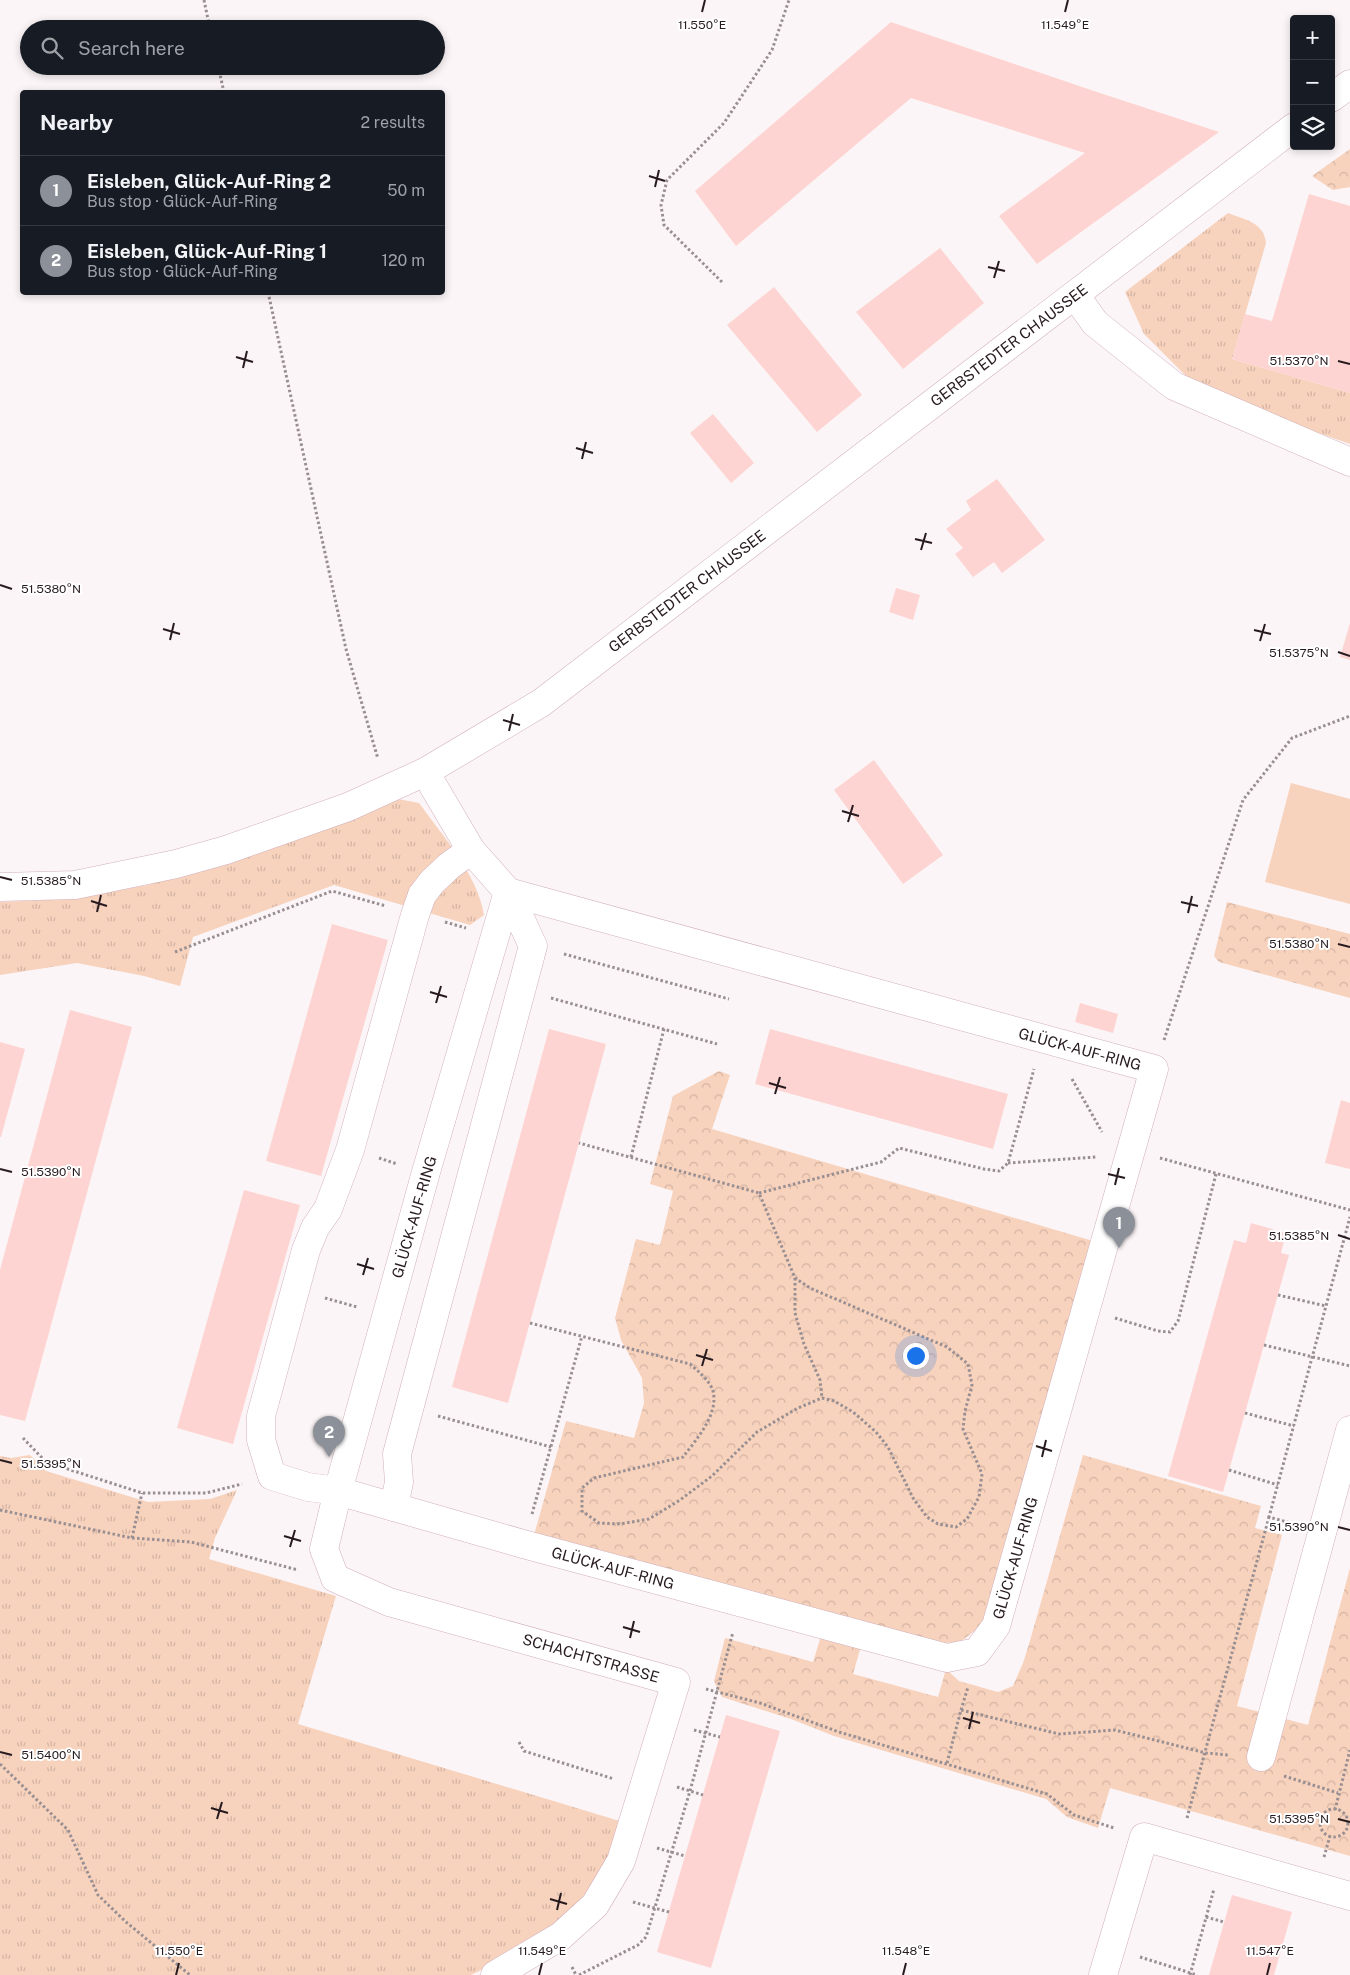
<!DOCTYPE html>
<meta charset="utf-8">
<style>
body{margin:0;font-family:"Public Sans",sans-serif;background:#20242c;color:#f1f3f6}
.controls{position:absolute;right:15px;top:15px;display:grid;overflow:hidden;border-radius:5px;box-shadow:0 2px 8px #0003}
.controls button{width:45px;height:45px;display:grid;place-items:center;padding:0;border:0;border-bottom:1px solid #363941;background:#171b24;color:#f1f3f6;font:25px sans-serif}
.you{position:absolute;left:915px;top:1355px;width:18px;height:18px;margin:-12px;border:4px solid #fff;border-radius:50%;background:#1a73e8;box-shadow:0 0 0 8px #1a73e833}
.badge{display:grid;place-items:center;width:32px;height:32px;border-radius:50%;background:#8c9099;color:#fff;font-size:16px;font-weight:700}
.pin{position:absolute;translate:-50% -41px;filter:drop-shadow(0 1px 2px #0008)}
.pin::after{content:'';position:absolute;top:26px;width:18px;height:15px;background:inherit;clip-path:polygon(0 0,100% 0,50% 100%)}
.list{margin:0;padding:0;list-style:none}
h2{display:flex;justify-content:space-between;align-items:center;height:65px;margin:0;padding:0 20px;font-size:21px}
h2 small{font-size:16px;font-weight:400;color:#9ea1a6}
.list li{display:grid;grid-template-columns:32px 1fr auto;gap:15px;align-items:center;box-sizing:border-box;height:70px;padding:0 20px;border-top:1px solid #363941}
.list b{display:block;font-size:19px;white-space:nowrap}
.list p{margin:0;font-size:16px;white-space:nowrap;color:#9ea1a6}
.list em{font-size:16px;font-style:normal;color:#9ea1a6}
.icon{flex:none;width:28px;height:28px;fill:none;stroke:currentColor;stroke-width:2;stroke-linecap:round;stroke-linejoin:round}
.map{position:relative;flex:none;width:1350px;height:1975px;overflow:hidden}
.search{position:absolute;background:#171b24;box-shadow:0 2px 8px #0003;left:20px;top:20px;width:425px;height:55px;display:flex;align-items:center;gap:12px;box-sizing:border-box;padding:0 18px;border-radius:28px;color:#9ea1a6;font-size:19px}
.panel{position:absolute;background:#171b24;box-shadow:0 2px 8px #0003;left:20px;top:90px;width:425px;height:205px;border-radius:5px}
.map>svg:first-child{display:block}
.grass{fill:url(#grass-tufts)}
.park{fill:url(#park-crowns)}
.pitch{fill:#f7d2bd}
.building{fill:#fdd4d1}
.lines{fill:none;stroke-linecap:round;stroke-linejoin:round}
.minor-casing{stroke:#d1b0bb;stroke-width:29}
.major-casing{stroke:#d1b0bb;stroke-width:29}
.path{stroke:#998f92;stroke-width:3;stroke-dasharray:2.5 2.5;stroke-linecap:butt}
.minor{stroke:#fff;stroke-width:28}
.major{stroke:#fff;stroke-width:28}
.ticks{fill:none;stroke:#271b1f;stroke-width:2}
.labels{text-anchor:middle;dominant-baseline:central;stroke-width:4;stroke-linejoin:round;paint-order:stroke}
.street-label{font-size:15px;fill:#271b1f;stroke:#fff}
.ticks-label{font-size:12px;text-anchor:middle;fill:#271b1f;stroke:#fff;stroke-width:4;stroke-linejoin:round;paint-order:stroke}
</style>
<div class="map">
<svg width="1350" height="1975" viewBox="0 0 1350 1975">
<defs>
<pattern id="grass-tufts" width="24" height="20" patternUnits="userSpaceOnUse" patternTransform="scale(1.25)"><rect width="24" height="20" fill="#f7d2bd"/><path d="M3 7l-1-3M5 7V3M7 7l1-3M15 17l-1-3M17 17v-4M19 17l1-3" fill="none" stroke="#d4b4a2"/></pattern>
<pattern id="park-crowns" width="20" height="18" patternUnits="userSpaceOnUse" patternTransform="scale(1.25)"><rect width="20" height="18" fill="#f7d2bd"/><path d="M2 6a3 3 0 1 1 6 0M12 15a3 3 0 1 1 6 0" fill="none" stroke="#d4b4a2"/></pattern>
</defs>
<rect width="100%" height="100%" fill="#fcf5f7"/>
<g class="grass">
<path d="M1228,213C1245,220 1264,222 1266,243L1232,359L1350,393V444L1282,420L1186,376L1144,334L1125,292Z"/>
<path d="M398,799L419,803C442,835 478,875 484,915L470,925L334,885L193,937L180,986L144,976L77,963L0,975V902L65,899L148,885L297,840Z"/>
<polygon points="30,1455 46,1471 148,1502 210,1499 237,1490 215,1538 209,1559 336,1596 298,1724 623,1822 599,1877 572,1913 526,1948 471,1975 0,1975 0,1456 11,1458"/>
</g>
<g class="park">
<polygon points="1350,149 1350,187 1333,190 1312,176"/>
<polygon points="1227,902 1350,934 1350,998 1219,962 1214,956"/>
<polygon points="719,1071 730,1075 712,1129 1093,1241 993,1595 981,1626 960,1642 926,1644 534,1535 566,1421 634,1438 644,1403 642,1378 621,1340 615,1318 636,1239 660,1245 673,1191 650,1184 673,1096"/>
<polygon points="1083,1455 1261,1506 1255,1528 1282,1535 1237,1706 1308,1725 1350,1568 1350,1856 1110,1788 1098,1828 1067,1817 1046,1799 834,1736 791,1719 722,1697 714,1681 725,1638 813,1662 821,1636 861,1646 853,1674 938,1697 946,1669 959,1681 998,1692 1013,1686 1023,1663 1029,1644"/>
</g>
<polygon class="pitch" points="1291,783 1350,799 1350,904 1265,882"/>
<g class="building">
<polygon points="891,22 1094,91 1219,132 1037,264 999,216 1085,153 911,98 736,246 695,191"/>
<polygon points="1309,194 1350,206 1350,393 1232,359 1245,314 1272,321"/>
<polygon points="940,248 984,303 903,369 856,312"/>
<polygon points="774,287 862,395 817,432 727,325"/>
<polygon points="713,414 754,463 731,483 690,433"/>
<polygon points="997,479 1045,540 1002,573 994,562 973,577 955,554 963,548 946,529 971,510 966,501"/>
<polygon points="896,588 920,595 913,620 889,612"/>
<polygon points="1350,623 1350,660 1340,657"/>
<polygon points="874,760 943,855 903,884 834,790"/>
<polygon points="332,924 388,940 321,1176 266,1161"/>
<polygon points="1080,1003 1118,1014 1113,1033 1075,1022"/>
<polygon points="70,1010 132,1027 25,1421 0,1415 0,1270"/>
<polygon points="549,1029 606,1044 508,1403 452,1387"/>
<polygon points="770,1029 1008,1094 993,1149 755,1084"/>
<polygon points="0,1042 25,1049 1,1137 0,1137"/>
<polygon points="1341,1100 1350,1103 1350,1169 1325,1163"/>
<polygon points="244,1190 300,1205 233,1444 177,1428"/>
<polygon points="1251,1223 1286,1233 1281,1253 1289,1255 1223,1492 1168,1476 1234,1240 1246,1243"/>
<polygon points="726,1715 780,1731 711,1968 657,1952"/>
<polygon points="1232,1895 1292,1912 1274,1975 1209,1975"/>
</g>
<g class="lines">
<defs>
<g id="minor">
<polyline points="1075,295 1095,323 1174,386 1350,462"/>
<polyline points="425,772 471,850 508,892 1154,1069 996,1626 977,1652 947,1658 523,1544 338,1491 426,1172 508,892"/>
<polyline points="471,850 449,866 432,882 422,895 415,915 350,1150 328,1209 315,1228 306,1250 261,1416 261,1440 272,1476 308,1487 338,1491 324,1549 335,1578 389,1602 676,1682 621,1861 595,1905 561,1936 495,1975"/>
<polyline points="394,1507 399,1482 397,1454 533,946 508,892"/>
<polyline points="1261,1757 1350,1430"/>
<polyline points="1103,1975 1144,1837 1350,1896"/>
</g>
<g id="major">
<polyline points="1331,98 1350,84"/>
<polyline points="0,887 75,885 176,864 226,850 348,807 425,772 541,703 1294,127"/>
</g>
</defs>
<use href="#minor" class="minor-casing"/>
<use href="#major" class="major-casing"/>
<g class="path">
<polyline points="204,0 210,29"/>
<polyline points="218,66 224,92"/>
<polyline points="722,282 664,225 661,205 667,180 724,123 772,50 789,0"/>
<polyline points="268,292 346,649 378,759"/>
<polyline points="445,922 466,928"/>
<polyline points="175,952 332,891 386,906"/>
<polyline points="564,954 729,999"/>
<polyline points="551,998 717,1044"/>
<polyline points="1164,1040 1243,800 1292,738 1350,716"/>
<polyline points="1072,1079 1102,1132"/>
<polyline points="631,1157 664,1029"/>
<polyline points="379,1158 397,1164"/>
<polyline points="1160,1158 1350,1210"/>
<polyline points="1008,1163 1096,1157"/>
<polyline points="759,1193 881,1162 899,1148 984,1169 999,1171 1008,1163 1034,1069"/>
<polyline points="795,1278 795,1313 804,1344 820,1380 822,1398"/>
<polyline points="1278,1295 1326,1306"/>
<polyline points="325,1298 357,1307"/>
<polyline points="1115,1318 1158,1331 1170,1332 1178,1321 1216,1174"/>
<path d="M530,1323L690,1364C698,1371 710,1381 713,1391C719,1414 696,1440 683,1457L594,1478L582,1488V1511L599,1523L620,1524L649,1519L680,1500L712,1476L757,1432L798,1408L822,1398L834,1401L853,1412L876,1432L888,1447L913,1498L927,1517L938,1524L956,1527L967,1519L979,1497L982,1474L963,1429L965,1411L972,1385L968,1364L947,1347L810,1288L795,1278L759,1193L579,1143"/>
<polyline points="1264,1345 1350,1366"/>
<polyline points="1245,1413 1294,1426"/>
<polyline points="438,1416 551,1447"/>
<polyline points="23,1438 46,1462 142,1493 206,1493 242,1484"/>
<polyline points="1229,1470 1278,1485"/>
<polyline points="0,1510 132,1538 191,1542 298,1570"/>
<polyline points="532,1514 582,1336"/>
<polyline points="1294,1524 1269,1517 1350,1217"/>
<polyline points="132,1538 142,1493"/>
<polyline points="706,1689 760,1703 839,1732 1047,1794 1074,1815 1114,1828"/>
<polyline points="961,1710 968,1687"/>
<polyline points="694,1730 720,1737"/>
<polyline points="519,1742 524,1751 614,1779"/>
<polyline points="947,1763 961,1710 1059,1734 1115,1730 1206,1753 1229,1755"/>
<polyline points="0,1764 68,1830 98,1895 126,1922 190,1975"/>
<polyline points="1284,1776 1338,1793"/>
<polyline points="677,1787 703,1795"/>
<circle cx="1334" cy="1823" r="14"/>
<polyline points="1335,1810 1350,1750"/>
<polyline points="1187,1818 1269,1517"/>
<polyline points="657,1848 685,1856"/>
<polyline points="1324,1857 1330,1836"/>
<polyline points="633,1902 669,1912"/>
<polyline points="1206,1917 1224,1922"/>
<polyline points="1140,1957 1197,1975"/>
<polyline points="572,1967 576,1975"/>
<polyline points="579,1975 638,1945 646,1937 690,1791 733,1632"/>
<polyline points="1190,1975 1214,1889"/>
</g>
<use href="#minor" class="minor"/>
<use href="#major" class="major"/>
</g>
<path class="ticks" d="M702,12L705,0M1065,12L1068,0M649,176L665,181M655,187L659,170M988,267L1005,271M994,278L999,261M236,357L253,362M1338,361L1350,364M243,368L247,351M576,448L593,453M582,459L586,442M915,539L932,543M921,550L926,533M0,585L12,589M163,629L180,634M1254,630L1271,634M170,640L174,623M1260,641L1265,624M1338,652L1350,656M503,720L520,725M509,731L513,714M842,811L859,816M848,822L853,805M0,877L12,880M91,901L107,906M1181,902L1198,906M97,912L101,895M1188,913L1192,896M1338,944L1350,947M430,992L447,997M436,1003L441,986M769,1083L786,1088M775,1094L780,1077M0,1169L12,1172M1108,1174L1125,1178M1115,1185L1119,1168M1338,1235L1350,1239M357,1264L374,1269M363,1275L368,1258M696,1355L713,1360M702,1366L707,1349M1036,1446L1052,1451M1042,1457L1046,1440M0,1460L12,1463M1338,1527L1350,1530M284,1536L301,1541M290,1547L295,1530M623,1627L640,1632M630,1638L634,1621M963,1718L980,1723M969,1729L973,1712M0,1752L12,1755M211,1808L228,1813M217,1819L222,1802M1338,1819L1350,1822M550,1899L567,1904M557,1910L561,1893M176,1975L179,1963M539,1975L542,1963M903,1975L906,1963M1267,1975L1270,1963"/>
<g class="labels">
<g class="street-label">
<text transform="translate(1009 345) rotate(-37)">GERBSTEDTER CHAUSSEE</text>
<text transform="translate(687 591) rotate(-37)">GERBSTEDTER CHAUSSEE</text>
<text transform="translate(1080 1049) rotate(15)">GLÜCK-AUF-RING</text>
<text transform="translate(414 1217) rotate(-74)">GLÜCK-AUF-RING</text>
<text transform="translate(1015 1558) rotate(-74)">GLÜCK-AUF-RING</text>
<text transform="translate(613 1568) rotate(15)">GLÜCK-AUF-RING</text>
<text transform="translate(591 1658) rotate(16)">SCHACHTSTRASSE</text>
</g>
</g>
<g class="ticks-label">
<text x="702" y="29">11.550°E</text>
<text x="1065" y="29">11.549°E</text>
<text x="1299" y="365">51.5370°N</text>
<text x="51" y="593">51.5380°N</text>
<text x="1299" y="657">51.5375°N</text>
<text x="51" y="885">51.5385°N</text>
<text x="1299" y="948">51.5380°N</text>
<text x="51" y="1176">51.5390°N</text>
<text x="1299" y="1240">51.5385°N</text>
<text x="51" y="1468">51.5395°N</text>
<text x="1299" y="1531">51.5390°N</text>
<text x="51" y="1759">51.5400°N</text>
<text x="1299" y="1823">51.5395°N</text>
<text x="179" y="1955">11.550°E</text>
<text x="542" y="1955">11.549°E</text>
<text x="906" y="1955">11.548°E</text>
<text x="1270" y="1955">11.547°E</text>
</g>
</svg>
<div class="controls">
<button>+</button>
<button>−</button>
<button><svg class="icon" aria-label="layers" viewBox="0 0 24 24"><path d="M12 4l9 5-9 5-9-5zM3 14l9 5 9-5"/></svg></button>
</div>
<div class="you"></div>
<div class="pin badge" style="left:1119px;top:1248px">1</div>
<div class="pin badge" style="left:329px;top:1457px">2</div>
<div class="search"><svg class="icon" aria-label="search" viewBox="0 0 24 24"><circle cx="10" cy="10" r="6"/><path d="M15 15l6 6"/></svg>Search here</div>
<section class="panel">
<h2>Nearby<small>2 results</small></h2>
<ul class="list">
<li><span class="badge">1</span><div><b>Eisleben, Glück-Auf-Ring 2</b><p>Bus stop · Glück-Auf-Ring</p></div><em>50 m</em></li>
<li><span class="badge">2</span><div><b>Eisleben, Glück-Auf-Ring 1</b><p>Bus stop · Glück-Auf-Ring</p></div><em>120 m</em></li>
</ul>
</section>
</div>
